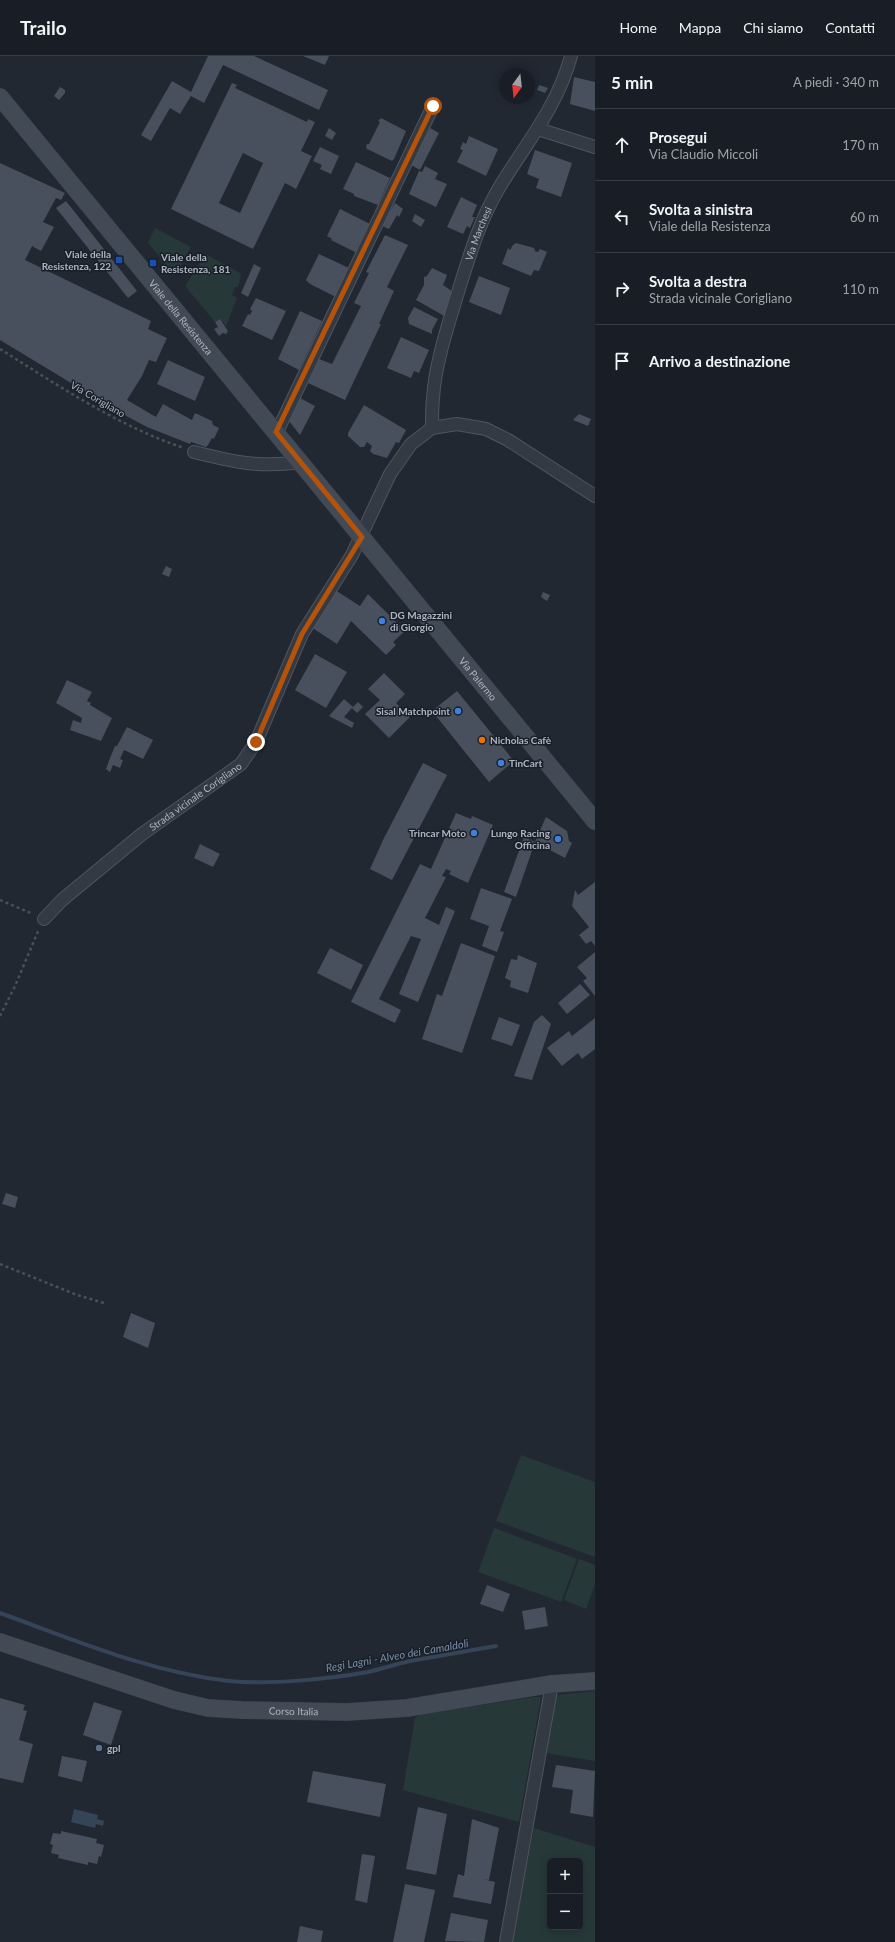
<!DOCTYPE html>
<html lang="it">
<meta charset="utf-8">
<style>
body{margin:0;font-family:Lato,sans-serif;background:#22272e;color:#f1f3f6}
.controls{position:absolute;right:12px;bottom:12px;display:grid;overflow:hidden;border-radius:6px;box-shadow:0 2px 10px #0003}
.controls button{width:36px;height:36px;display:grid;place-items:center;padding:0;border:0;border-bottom:1px solid #373c43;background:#191e26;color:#f1f3f6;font:20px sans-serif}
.compass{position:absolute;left:499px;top:12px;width:36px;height:36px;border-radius:50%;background:#191e26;box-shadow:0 2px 10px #0003;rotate:195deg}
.stop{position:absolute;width:12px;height:12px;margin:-9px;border:3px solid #b45309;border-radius:50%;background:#fff}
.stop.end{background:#b45309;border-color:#fff;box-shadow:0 1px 4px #0008}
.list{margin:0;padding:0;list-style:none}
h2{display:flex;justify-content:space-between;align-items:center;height:52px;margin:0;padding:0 16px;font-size:17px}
h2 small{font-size:13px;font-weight:400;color:#9fa2a7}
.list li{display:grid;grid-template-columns:26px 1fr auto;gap:12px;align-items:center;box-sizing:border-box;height:72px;padding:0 16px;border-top:1px solid #373c43}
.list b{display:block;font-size:15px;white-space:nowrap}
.list p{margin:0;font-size:13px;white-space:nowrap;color:#9fa2a7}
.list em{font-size:13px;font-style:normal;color:#9fa2a7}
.icon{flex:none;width:22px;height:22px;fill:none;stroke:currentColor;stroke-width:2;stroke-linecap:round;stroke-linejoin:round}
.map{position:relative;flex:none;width:595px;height:1886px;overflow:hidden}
header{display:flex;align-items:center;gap:24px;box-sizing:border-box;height:56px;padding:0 20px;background:#191e26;border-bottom:1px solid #373c43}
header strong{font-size:19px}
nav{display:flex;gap:22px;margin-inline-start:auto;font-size:14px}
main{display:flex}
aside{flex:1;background:#191e26}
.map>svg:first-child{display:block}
.green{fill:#273838;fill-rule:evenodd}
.water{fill:#364458}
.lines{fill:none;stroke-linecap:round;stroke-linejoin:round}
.stream{stroke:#364458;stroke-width:4}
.building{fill:#47505c;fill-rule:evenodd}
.street-casing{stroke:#4e555e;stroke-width:14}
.secondary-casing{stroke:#3d434d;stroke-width:18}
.path{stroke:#445355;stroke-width:2.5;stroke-dasharray:3 3;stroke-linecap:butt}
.street{stroke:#343a43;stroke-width:12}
.secondary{stroke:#424a56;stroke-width:17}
.route{stroke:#b45309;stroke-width:5}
.transit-dot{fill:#1a4fb4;stroke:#191f28;stroke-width:1.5}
.shop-dot{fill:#3f7fe0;stroke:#191f28;stroke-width:1.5}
.food-dot{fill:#e8710a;stroke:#191f28;stroke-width:1.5}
.service-dot{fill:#5c6f8a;stroke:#191f28;stroke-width:1.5}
.labels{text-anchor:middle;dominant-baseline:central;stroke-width:3;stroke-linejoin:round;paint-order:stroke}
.street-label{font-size:10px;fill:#aeb5c0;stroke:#191f28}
.poi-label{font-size:10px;font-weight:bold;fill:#aeb5c0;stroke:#191f28;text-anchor:start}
.water-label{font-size:11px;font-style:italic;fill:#798da6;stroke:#191f28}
</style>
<header>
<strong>Trailo</strong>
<nav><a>Home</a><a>Mappa</a><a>Chi siamo</a><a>Contatti</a></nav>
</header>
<main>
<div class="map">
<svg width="595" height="1886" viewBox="0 0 595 1886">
<rect width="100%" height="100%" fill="#212832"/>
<g class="green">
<polygon points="155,172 191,191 175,219 148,187"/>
<polygon points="207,199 240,217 241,219 238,231 235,231 232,239 237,242 226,270 220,263 215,266 185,230 205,200"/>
<polygon points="521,1399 595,1426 595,1501 496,1465"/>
<polygon points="494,1472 577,1503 561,1546 478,1516"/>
<polygon points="579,1503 595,1509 595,1528 586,1553 564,1544"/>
<polygon points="595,1635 595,1705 546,1697 556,1639"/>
<polygon points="535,1641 541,1641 519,1766 403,1734 415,1662 421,1658"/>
<path d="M534,1772L595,1791V1886H512ZM550,1805H580V1871H550Z"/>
</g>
<polygon class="water" points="74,1753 98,1759 97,1763 104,1765 103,1770 96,1768 95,1772 71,1766"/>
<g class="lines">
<path class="stream" d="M0,1557C75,1584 149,1616 229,1625C269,1629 329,1623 368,1616C382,1613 396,1608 410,1605C438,1600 467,1595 496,1590"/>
</g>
<g class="building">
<polygon points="208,0 254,0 328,34 319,54 223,9 204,47 191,40 180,58 170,52 151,85 141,79 172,25 191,36"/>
<polygon points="303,0 329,0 325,9"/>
<polygon points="574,21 595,26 595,55 570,48"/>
<path d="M232,27L237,29L235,32L307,66L308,63L315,66L301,95L312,100L296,133L285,127L253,193L171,153ZM243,97L263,107L240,157L219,147Z"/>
<polygon points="539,29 548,32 545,37 537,34"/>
<polygon points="60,31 65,34 65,37 59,44 54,40"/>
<polygon points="381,62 406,75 394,103 392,105 367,93 366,91 367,88 369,88 380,66 378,65"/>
<polygon points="329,72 336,77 332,84 325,80"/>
<polygon points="430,72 439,77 420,114 411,109"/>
<polygon points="469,80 498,93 486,120 457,106 463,94 460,93 463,86 466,88"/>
<polygon points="320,91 339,100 331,118 320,113 322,109 313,105"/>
<polygon points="535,94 572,107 561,141 536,132 539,123 527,118"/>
<polygon points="356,106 390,122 378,149 354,140 354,138 343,133"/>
<polygon points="0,107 65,137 61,144 56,142 43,166 54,171 41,195 32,190 25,204 151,265 148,273 167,282 156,306 149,304 142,320 127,344 156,361 163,348 192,364 195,357 212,365 213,369 219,372 214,383 212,382 208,389 206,391 191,386 190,388 147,371 119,356 0,284"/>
<polygon points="425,110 438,117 435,123 447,128 436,151 409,138 419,115 422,116"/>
<polygon points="461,141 477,149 472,161 475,161 470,172 467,170 463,178 447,171"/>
<polygon points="66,145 137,235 128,242 56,152"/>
<polygon points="395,147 403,153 399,161 397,159 389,173 382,170"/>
<polygon points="340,153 372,169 357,197 331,184 332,183 327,180"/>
<polygon points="415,158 425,164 421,171 412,165"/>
<polygon points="385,179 408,189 387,231 394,235 379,268 381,268 345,344 308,327 319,303 332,308 361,250 354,247 369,217 366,216"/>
<polygon points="516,187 534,192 535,195 538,196 540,193 547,196 539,215 534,214 531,220 502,208 508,192 510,194 513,189"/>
<polygon points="319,198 351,213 336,241 310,228 306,224"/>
<polygon points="254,208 261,212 248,241 241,237"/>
<polygon points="432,212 447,219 443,229 453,236 446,261 416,244 424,229 424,221 427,220"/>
<polygon points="479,220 510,232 501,259 469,246"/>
<polygon points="256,242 286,255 272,284 242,270 248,258 250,259 252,255 250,253"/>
<polygon points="414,251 438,263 432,274 432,278 409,268 408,262"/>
<polygon points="300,255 322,265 299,314 278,303"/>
<polygon points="220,263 228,275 226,278 223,277 219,280 214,273 218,271 215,266"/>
<polygon points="401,281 429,294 419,317 414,315 411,322 387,312"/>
<polygon points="168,304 205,321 195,345 157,328"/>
<polygon points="300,342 315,350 300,379 289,365"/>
<polygon points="364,349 406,374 399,387 396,386 387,402 373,398 370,395 372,390 367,386 364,391 360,391 348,380 348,377"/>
<polygon points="579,358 591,363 588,370 573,364"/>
<polygon points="166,510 172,513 169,521 162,518"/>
<polygon points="335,534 360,550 368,538 405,575 393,586 396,589 386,599 351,565 337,588 311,571"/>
<polygon points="543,536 550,539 547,545 541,541"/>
<polygon points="315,598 347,616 326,652 295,634"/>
<polygon points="384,617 405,638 396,647 410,661 389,682 365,658 380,644 368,633"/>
<polygon points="67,624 92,636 87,645 91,647 90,649 112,662 101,685 70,674 73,664 81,667 82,662 56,647"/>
<polygon points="457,635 514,705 489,726 432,655"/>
<polygon points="344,643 353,651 358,646 363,651 357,657 352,652 344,661 354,667 352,672 329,660"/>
<polygon points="127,671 153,684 143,703 124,694 120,703 123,704 120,712 113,709 110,716 106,713 110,702 115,690 117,690"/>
<polygon points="423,707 447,719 392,824 370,813 384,782"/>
<polygon points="456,757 471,763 472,760 493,769 468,827 449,818 451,815 446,813 442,820 446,821 425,862 439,869 446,851 455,855 418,946 399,938 421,883 411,880 379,943 401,954 395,967 351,946 420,808 431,813"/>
<polygon points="546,761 567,775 569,785 572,787 565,802 535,786 516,841 504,836 524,781 535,786"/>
<polygon points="200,788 220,798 213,811 194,802"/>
<polygon points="595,826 595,890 591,885 586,888 579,879 589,871 572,850 575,834 578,839"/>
<polygon points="481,832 512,843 500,875 504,876 497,896 482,890 489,870 470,863"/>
<polygon points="461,887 495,900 462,997 422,983 437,938 442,940"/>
<polygon points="330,892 363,909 351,934 317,917"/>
<polygon points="595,896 595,940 583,925 587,922 577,911"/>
<polygon points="518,899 537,907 528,937 510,931 511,925 505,922 511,903 517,904"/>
<polygon points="580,928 590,939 567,958 558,947"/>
<polygon points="542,959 551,968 532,1024 514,1020 534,966"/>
<polygon points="499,961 520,969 512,990 491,983"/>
<polygon points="595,962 595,993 582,1003 578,997 562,1010 547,992 569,975 572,980"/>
<polygon points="6,1137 18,1141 15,1152 2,1148"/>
<polygon points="131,1257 155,1267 148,1292 123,1281"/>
<polygon points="487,1529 510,1538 503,1556 480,1548"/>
<polygon points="545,1551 548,1570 525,1574 522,1555"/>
<polygon points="0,1642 25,1649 23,1654 27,1655 19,1684 33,1688 23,1727 0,1722"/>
<polygon points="94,1646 122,1655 111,1689 83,1679"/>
<polygon points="62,1700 87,1705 82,1726 58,1720"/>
<polygon points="556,1709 595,1715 593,1761 570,1757 573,1734 552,1731"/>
<polygon points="313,1715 386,1728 380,1761 307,1746"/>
<polygon points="418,1751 447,1758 436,1819 406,1813"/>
<polygon points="472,1763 499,1772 489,1824 483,1823 495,1826 491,1848 453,1841 458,1818 464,1820"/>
<polygon points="61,1775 97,1783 96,1787 104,1789 101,1801 99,1800 97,1808 88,1806 88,1809 58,1802 59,1799 51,1797 53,1789 50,1788 53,1777 61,1778"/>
<polygon points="362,1798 375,1800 367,1847 355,1844"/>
<polygon points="405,1828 435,1834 424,1886 393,1886"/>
<polygon points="451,1857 488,1864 484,1886 445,1885"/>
<polygon points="300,1870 323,1875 321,1886 297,1886"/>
</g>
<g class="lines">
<defs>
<g id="street">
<polyline points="538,73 595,91"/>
<path id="s1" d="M432,372C432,362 432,352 433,342C435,308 449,266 459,233C470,198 480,164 499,132C526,87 557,52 571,0"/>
<polyline points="277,376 433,50"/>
<path d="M194,396C234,406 259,412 301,406"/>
<path id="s2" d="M44,863L62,844L142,778L241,708L256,686L302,578L352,499L390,418L411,388L432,372L457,368L486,373L508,384L595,440"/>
<polyline points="506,1886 552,1628"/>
</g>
<g id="secondary">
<path id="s3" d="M0,41L595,765"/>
<path id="s4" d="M0,1586L174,1644L208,1652L242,1654L347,1656L407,1652L552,1628L595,1625"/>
</g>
</defs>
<use href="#street" class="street-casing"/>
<use href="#secondary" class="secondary-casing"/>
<g class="path">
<path d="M0,293C59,330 118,370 184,392"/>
<polyline points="0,844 33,858"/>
<polyline points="0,960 15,930 39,873"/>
<polyline points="0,1208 77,1239 104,1247"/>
</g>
<use href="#street" class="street"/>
<use href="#secondary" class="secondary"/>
</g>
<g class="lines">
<polyline class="route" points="256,686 302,578 362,481 276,376 433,50"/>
</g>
<g class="transit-dot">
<rect x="115" y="200" width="8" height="8" rx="2"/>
<rect x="149" y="203" width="8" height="8" rx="2"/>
</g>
<g class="shop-dot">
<circle cx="382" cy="565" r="4"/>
<circle cx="458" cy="655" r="4"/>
<circle cx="501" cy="707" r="4"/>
<circle cx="474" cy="777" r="4"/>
<circle cx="558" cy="783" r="4"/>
</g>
<circle class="food-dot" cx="482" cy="684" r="4"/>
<circle class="service-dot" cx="99" cy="1692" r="4"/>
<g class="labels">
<g class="street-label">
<text stroke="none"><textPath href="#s1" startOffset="201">Via Marchesi</textPath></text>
<text stroke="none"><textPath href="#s3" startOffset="285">Viale della Resistenza</textPath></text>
<text transform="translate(98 343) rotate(30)">Via Corigliano</text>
<text stroke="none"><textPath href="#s3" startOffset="753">Via Palermo</textPath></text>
<text stroke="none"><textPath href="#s2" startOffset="195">Strada vicinale Corigliano</textPath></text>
<text stroke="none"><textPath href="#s4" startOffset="304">Corso Italia</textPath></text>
</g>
<g class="poi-label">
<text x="111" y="198" text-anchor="end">Viale della<tspan x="111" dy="12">Resistenza, 122</tspan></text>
<text x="161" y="201">Viale della<tspan x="161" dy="12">Resistenza, 181</tspan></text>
<text x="390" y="559">DG Magazzini<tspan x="390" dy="12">di Giorgio</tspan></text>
<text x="450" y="655" text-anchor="end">Sisal Matchpoint</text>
<text x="490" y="684">Nicholas Cafè</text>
<text x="509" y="707">TinCart</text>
<text x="466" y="777" text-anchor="end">Trincar Moto</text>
<text x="550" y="777" text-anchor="end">Lungo Racing<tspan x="550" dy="12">Officina</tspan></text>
<text x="107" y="1692">gpl</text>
</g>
<g class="water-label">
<text transform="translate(397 1599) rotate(-10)">Regi Lagni - Alveo dei Camaldoli</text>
</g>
</g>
</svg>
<div class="controls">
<button>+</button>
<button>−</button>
</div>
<svg class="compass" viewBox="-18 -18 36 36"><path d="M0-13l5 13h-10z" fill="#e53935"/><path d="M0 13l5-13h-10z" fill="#9fa2a7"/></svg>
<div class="stop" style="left:433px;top:50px"></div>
<div class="stop end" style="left:256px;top:686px"></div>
</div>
<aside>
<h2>5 min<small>A piedi · 340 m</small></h2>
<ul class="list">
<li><svg class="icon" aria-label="ahead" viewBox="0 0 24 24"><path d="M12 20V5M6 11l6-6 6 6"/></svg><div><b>Prosegui</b><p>Via Claudio Miccoli</p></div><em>170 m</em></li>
<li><svg class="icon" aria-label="left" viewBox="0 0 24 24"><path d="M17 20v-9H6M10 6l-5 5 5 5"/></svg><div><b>Svolta a sinistra</b><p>Viale della Resistenza</p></div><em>60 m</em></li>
<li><svg class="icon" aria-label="right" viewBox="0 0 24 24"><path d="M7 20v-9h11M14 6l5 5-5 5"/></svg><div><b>Svolta a destra</b><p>Strada vicinale Corigliano</p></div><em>110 m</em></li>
<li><svg class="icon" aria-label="arrive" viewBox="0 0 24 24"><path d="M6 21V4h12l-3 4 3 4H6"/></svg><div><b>Arrivo a destinazione</b></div></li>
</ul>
</aside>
</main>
